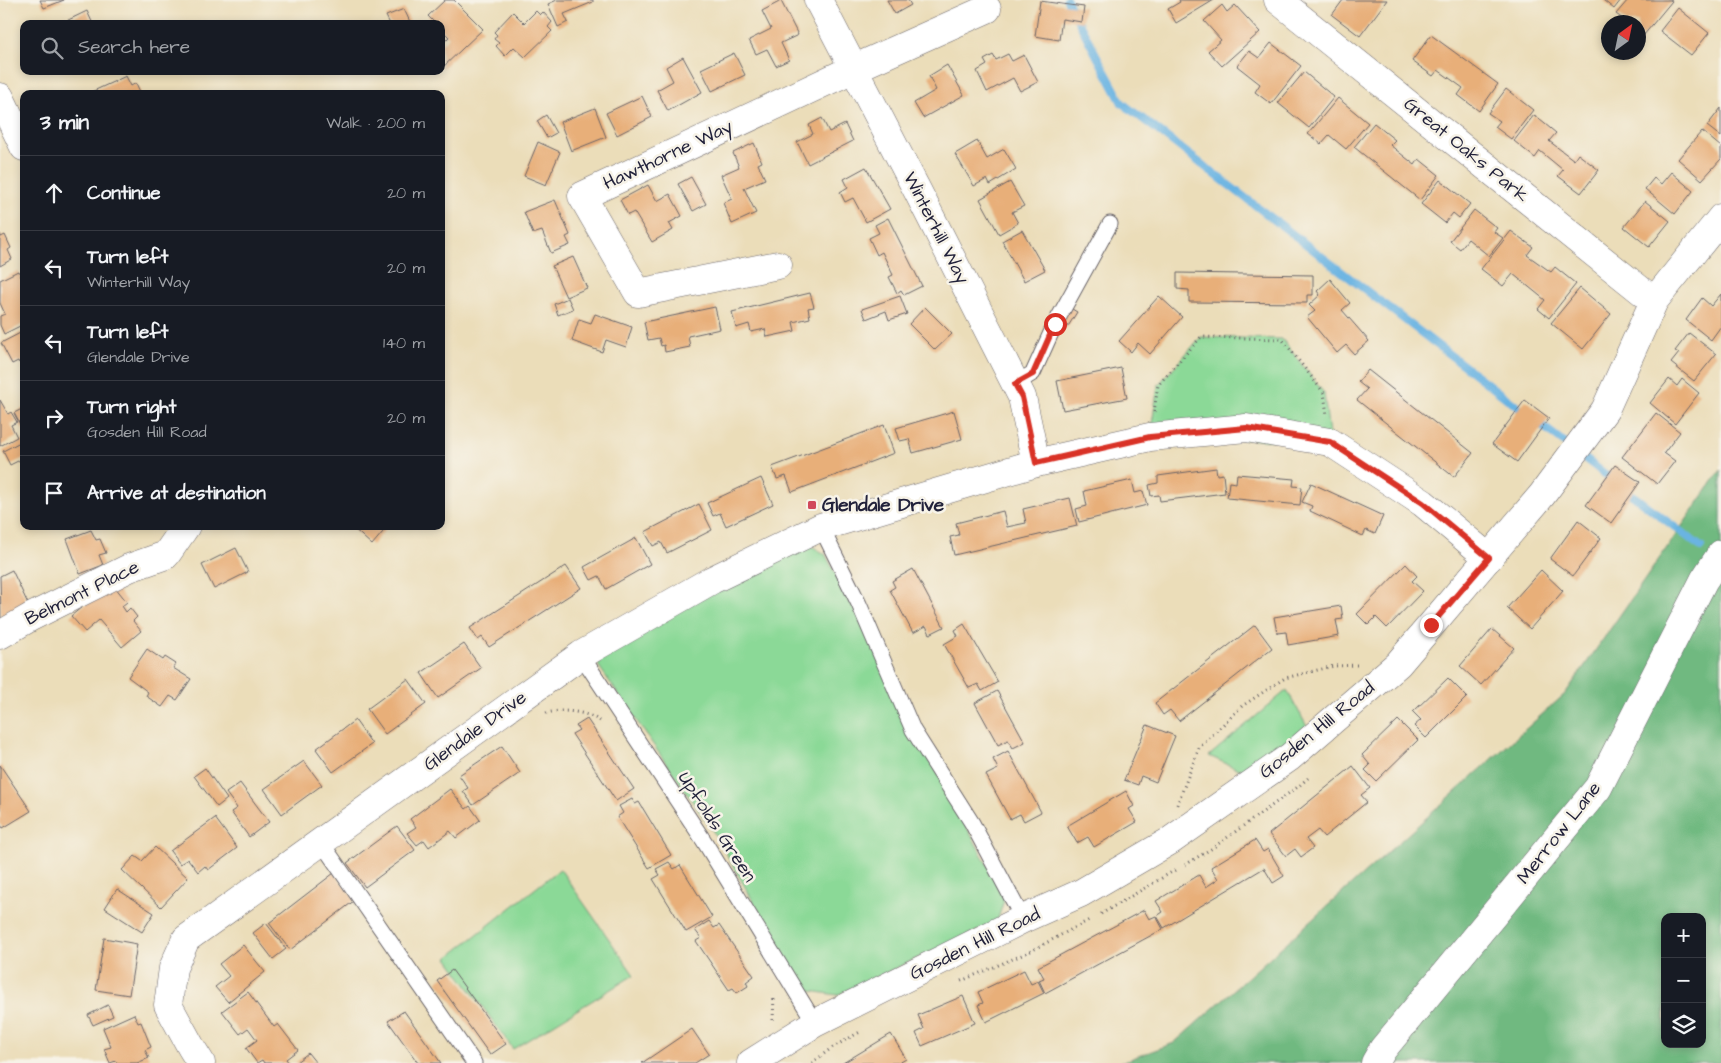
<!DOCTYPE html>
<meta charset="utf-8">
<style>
body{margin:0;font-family:"Architects Daughter",sans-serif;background:#20242c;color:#f1f3f6}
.controls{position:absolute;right:15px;bottom:15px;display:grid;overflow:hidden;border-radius:10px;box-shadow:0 2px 8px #0003}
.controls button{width:45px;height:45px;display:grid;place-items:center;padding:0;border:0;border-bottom:1px solid #363941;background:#171b24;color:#f1f3f6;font:25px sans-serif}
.compass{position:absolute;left:1601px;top:15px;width:45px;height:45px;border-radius:50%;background:#171b24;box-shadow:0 2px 8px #0003;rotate:33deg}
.stop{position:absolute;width:15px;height:15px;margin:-11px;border:4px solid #d93025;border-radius:50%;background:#fff}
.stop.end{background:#d93025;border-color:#fff;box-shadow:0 1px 5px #0008}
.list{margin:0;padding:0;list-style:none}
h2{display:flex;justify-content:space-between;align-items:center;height:65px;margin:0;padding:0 20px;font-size:21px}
h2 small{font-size:16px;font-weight:400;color:#9ea1a6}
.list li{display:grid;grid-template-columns:32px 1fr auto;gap:15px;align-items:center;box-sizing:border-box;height:75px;padding:0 20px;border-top:1px solid #363941}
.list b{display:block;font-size:19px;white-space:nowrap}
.list p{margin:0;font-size:16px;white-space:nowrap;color:#9ea1a6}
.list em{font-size:16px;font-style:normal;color:#9ea1a6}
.icon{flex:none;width:28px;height:28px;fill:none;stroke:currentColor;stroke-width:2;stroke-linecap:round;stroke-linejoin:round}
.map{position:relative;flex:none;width:1721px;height:1063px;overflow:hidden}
.search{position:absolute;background:#171b24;box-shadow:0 2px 8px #0003;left:20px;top:20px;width:425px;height:55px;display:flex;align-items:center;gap:12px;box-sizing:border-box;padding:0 18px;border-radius:10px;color:#9ea1a6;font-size:19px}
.panel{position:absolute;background:#171b24;box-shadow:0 2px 8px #0003;left:20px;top:90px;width:425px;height:440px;border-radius:10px}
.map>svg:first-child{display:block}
.green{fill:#8bd997;stroke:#567e69}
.forest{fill:#70b980;stroke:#496e5e;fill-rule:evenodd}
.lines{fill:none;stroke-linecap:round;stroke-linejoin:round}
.stream{stroke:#6ab4e2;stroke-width:8}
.building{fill:#e8af79}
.lane-casing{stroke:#686367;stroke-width:17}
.street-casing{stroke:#686367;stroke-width:29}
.path{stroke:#686367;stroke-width:3;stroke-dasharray:1 4;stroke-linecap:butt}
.lane{stroke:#fff;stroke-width:15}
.street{stroke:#fff;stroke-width:28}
.route{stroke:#d93025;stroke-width:6}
.poi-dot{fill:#d1495b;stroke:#f7f3e8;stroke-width:2}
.labels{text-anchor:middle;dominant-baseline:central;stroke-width:5;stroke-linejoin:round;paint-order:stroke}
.street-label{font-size:19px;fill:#22223b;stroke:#f7f3e8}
.poi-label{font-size:19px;font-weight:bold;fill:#22223b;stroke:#f7f3e8;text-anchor:start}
</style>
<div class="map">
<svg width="1721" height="1063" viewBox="0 0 1721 1063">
<rect width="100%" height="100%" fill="#f7f3e8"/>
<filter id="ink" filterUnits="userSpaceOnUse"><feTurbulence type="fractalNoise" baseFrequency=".02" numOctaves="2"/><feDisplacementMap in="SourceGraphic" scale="10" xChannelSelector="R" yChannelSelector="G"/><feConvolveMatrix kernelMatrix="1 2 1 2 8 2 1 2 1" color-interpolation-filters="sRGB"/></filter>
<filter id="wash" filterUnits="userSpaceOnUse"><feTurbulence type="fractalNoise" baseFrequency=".0096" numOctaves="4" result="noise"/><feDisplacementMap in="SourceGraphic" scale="20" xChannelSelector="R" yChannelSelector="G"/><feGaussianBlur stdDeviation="1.12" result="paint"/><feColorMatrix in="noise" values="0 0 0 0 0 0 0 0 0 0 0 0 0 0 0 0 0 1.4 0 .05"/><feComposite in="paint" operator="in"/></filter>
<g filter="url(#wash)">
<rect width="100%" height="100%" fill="#ebddb9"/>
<g class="green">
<polygon points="1201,337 1282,339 1324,393 1330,442 1150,437 1158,385"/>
<polygon points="808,544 825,554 858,615 958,811 1005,897 997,922 837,995 804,990 713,831 598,665 606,647"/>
<polygon points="1287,690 1310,732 1254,776 1209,756"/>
<polygon points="560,869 634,975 513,1049 447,958"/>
</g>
<path class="forest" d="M1721,470V1063H1119L1174,1043L1565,694ZM1665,917H1702V1044H1665Z"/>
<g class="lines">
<g class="stream">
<polyline points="1067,0 1122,103 1527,414"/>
<polyline points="1536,421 1614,481"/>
<polyline points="1623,488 1701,547"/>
</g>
</g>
<g id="blocks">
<g class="building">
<polygon points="40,0 64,0 44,8"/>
<polygon points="445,0 454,0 483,29 442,68 441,45 449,37 441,29 441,24 436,24 428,16"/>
<polygon points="557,0 593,0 593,2 564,14 568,22 558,27 548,4"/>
<polygon points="887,0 908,0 911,5 895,14"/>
<polygon points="1179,0 1214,0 1176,23 1168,9 1180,2"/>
<polygon points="1343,0 1387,0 1360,36 1332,15"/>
<polygon points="1603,0 1621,0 1614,9"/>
<polygon points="1628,0 1670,0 1672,1 1643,36 1638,32 1638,22 1627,22 1616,14"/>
<polygon points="781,1 798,35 781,43 789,60 776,66 767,49 756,54 749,40 771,29 762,11"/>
<polygon points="1040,1 1084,7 1082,22 1062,19 1059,40 1035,36"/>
<polygon points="1222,5 1227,12 1235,5 1260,32 1222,66 1208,51 1221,40 1204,21"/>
<polygon points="1678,8 1709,33 1691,55 1660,31"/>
<polygon points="404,9 411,24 390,24 386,16"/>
<polygon points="87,11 93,24 60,24"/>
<polygon points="536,11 540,15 543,12 552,22 548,27 552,31 525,57 514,47 505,56 496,46 499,43 494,39 497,35 494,32 513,12 524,23"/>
<polygon points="1431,35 1498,84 1479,111 1458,95 1463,88 1438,70 1433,76 1412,61"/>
<polygon points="1271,43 1301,66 1271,104 1255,92 1260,84 1237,66 1249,51 1259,58"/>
<polygon points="734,53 745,75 712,91 701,69"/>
<polygon points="1008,54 1012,61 1024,55 1038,82 1020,91 1013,78 987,92 977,71 987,65 984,60 993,55 996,60"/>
<polygon points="683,57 702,92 668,111 657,90 673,81 666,67"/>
<polygon points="947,65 964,95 923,118 914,103 936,90 929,76"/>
<polygon points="1304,72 1334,97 1309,128 1278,103"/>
<polygon points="126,76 131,86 136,83 141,94 87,94"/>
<polygon points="1506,89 1533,110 1511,139 1495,127 1500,121 1488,113"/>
<polygon points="642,96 652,117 617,135 606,113"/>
<polygon points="1338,98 1368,123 1346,149 1329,135 1321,144 1308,134"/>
<polygon points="595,108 606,137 571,151 560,122"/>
<polygon points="1721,108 1721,137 1707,126"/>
<polygon points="546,115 556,133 547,138 537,121"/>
<polygon points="1534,115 1556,133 1549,141 1574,160 1578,154 1599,170 1581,193 1558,176 1563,170 1540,151 1535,158 1514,141"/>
<polygon points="822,118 829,132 845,124 853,141 808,164 797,142 813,134 809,125"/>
<polygon points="1374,123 1395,140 1390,145 1415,165 1419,159 1439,175 1420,200 1354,147"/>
<polygon points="1702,131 1721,147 1721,159 1702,180 1678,159"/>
<polygon points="977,141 987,159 1004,149 1016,169 990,185 987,179 974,186 955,154"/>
<polygon points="538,142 560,152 546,185 524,176"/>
<polygon points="754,143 762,162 758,164 765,179 744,188 756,213 732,224 723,203 732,199 721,175 739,167 733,153"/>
<polygon points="866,167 890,209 866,222 853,198 845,202 840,192 848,187 844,179"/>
<polygon points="1671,172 1693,191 1675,214 1645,189 1654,178 1661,184"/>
<polygon points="691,177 706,204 693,211 678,184"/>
<polygon points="1440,180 1470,204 1459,218 1453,213 1445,223 1421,204"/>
<polygon points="1010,182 1024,206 1012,212 1018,223 999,234 980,199"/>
<polygon points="648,185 657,201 670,194 682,216 669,223 673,230 652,242 634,212 628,215 620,200"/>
<polygon points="555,200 570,235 566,237 570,245 551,253 542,231 533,234 524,212"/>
<polygon points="1645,201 1670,221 1649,247 1624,227"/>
<polygon points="1474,210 1497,228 1494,232 1503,238 1489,256 1468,239 1460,249 1450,241"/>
<polygon points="888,218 922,286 904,295 901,290 897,293 889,277 893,275 882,252 877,255 869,238 879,233 875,225"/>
<polygon points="1022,230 1045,270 1024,281 1002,241"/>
<polygon points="1511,231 1533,247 1527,255 1551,272 1555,267 1576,284 1549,318 1538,309 1545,300 1513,274 1503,286 1481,269"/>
<polygon points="0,234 1,237 5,235 11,248 8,250 12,259 0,266"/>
<polygon points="573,257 587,288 566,297 552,266"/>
<polygon points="18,271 24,282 24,324 4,334 0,325 0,316 5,314 0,303 0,280"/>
<polygon points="1177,273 1313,275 1313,295 1307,295 1307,303 1189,302 1189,290 1177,289"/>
<polygon points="1330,279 1350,303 1342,310 1369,341 1354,354 1346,345 1337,353 1307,317 1315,311 1309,305 1320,295 1317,291"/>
<polygon points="1580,288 1611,314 1583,349 1551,323"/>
<polygon points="810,293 814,307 808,308 810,318 793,322 795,331 767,337 765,329 751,332 749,324 736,328 732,312"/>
<polygon points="1721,294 1721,326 1711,340 1686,320 1702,298 1711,306"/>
<polygon points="900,296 907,314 889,320 886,311 866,319 862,309"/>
<polygon points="1159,296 1182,317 1150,354 1138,343 1131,352 1119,341"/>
<polygon points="568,298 573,309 558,315 554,304"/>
<polygon points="1067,306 1077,312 1067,328 1057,322"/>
<polygon points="715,307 720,329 688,336 690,347 665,352 664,345 661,346 659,338 648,340 644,322"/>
<polygon points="925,307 952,334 935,350 909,324"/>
<polygon points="595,314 632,327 626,347 606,340 602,352 572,341 579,319 591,323"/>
<polygon points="24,331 24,361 19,363 18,361 12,364 1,343"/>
<polygon points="1689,333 1716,354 1694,381 1671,363 1679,353 1675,351"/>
<polygon points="1121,368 1127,398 1063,410 1057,381"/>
<polygon points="1368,370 1473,453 1454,477 1357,400 1367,389 1358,382"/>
<polygon points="1669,379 1677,386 1682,379 1699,393 1675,424 1650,403"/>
<polygon points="0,400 8,414 11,412 17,422 11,425 17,437 0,446"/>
<polygon points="1525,400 1549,418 1517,462 1492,444"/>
<polygon points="24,408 24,432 14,413"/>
<polygon points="954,411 962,439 913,453 909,439 900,441 896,428"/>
<polygon points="1656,413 1680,432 1664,453 1675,461 1657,484 1622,457"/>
<polygon points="884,425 894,453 792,492 786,476 777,479 772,467"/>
<polygon points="24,440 24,458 10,465 3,451"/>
<polygon points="1615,465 1640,482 1611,523 1586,505"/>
<polygon points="1216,468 1217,475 1223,474 1225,493 1160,501 1159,495 1151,496 1149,485 1158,483 1158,476"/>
<polygon points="1237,474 1294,479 1293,486 1302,487 1300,505 1227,498 1229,482 1236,483"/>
<polygon points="761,478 773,504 726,526 720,513 713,516 707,503"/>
<polygon points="1132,480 1135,493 1143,491 1147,505 1079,522 1076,509 1087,506 1084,491"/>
<polygon points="1311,483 1383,516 1375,534 1366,530 1363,536 1310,511 1312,506 1302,502"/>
<polygon points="1070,498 1077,526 954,555 950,537 959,535 956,523 1003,511 1007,527 1026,523 1023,509"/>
<polygon points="699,504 712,530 667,553 661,542 653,546 645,532"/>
<polygon points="1578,520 1601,538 1573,576 1550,559"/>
<polygon points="351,526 388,526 372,545"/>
<polygon points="91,530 96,540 100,539 106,553 99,555 103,565 80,574 67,539"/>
<polygon points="636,538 650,564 606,589 599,576 591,580 584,567"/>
<polygon points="236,548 248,572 214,589 202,565"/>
<polygon points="1406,564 1417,576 1412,581 1423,591 1387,628 1376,617 1368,625 1357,614"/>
<polygon points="566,566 581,588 489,647 482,637 478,640 470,628"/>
<polygon points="913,569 944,627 930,634 926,626 913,633 890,590 895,587 892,581"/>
<polygon points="12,570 30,608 1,621 0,576"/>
<polygon points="1541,570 1563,591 1530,629 1507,608"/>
<polygon points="115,587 127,602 122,606 126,612 130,608 137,617 133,621 141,631 122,647 99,620 85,632 71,616 99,593 102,597"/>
<polygon points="1341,606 1343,619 1336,620 1339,636 1288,645 1286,632 1277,633 1274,617"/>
<polygon points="964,624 998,682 982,691 978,684 969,688 944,644 958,636 955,630"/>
<polygon points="1255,625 1272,648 1179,721 1170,710 1163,715 1155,703"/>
<polygon points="1492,629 1514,648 1481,685 1460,666"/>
<polygon points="464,644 481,668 438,698 421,673"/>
<polygon points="147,649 163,660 165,657 176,664 173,668 191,679 177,700 170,696 162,707 146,696 148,692 128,677"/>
<polygon points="1448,678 1467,697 1426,738 1414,726 1421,720 1413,712"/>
<polygon points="408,679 426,704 385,734 367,709"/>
<polygon points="997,691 1025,742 1013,748 1008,740 998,745 975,703"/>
<polygon points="587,719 634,789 616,801 572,734 579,730 576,726"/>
<polygon points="355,720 372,744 333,772 316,749"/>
<polygon points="1398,720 1418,740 1376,781 1365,770 1370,765 1362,755"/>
<polygon points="1147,725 1175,736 1156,782 1141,776 1138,785 1124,780"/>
<polygon points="502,746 520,773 473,805 463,791 468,788 459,775"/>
<polygon points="1008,751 1041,812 1024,821 1020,814 1010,819 986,775 998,769 993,759"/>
<polygon points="304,761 322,785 282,814 264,789"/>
<polygon points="0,765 31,811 3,828 0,824"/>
<polygon points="1353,766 1370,788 1361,795 1367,802 1324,837 1318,830 1306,839 1313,848 1301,857 1295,849 1286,856 1269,834"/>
<polygon points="205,768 227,799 217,807 194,776"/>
<polygon points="240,783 269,822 249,837 231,812 237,808 226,793"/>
<polygon points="450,789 466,809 470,806 480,820 456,838 450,831 429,847 424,840 417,845 407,833 416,827 410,819"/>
<polygon points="1126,791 1134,806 1129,809 1137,822 1094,847 1088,837 1077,843 1067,826"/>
<polygon points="632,799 635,804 639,802 671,855 649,868 617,817 623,813 619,806"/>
<polygon points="215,818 237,848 208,870 205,866 198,872 188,859 180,864 170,851"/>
<polygon points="397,826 415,850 365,887 347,863"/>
<polygon points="1255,840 1263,852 1268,849 1284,876 1273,883 1264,868 1164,928 1157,916 1163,912 1156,901 1199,875 1206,887 1218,879 1211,867"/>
<polygon points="155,847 188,878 161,907 122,870 135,856 142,861"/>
<polygon points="669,862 674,869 680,865 712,917 686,932 653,879 660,875 656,869"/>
<polygon points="334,873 355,900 290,950 269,923"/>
<polygon points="117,889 154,913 142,932 105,908"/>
<polygon points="1144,910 1149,919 1156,916 1163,929 1045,993 1039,980 1044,978 1038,967"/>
<polygon points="709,921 714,928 719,925 754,976 746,982 748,986 737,993 733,988 729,990 696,941 701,938 695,930"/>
<polygon points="266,923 286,949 273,959 253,933"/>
<polygon points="104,938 137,944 129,995 96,990"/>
<polygon points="243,945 265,972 228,1002 215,987 229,976 219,964"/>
<polygon points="452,970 506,1044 490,1055 437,981"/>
<polygon points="1024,970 1031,984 1038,981 1044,993 986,1022 978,1005 983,1003 978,992"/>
<polygon points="248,992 274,1027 278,1024 298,1050 286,1059 289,1063 264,1063 262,1060 257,1063 246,1048 257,1040 248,1028 240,1034 222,1011"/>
<polygon points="963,996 975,1023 922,1046 916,1033 924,1029 918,1015"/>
<polygon points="108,1005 113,1016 93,1025 88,1015"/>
<polygon points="404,1011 441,1063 418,1063 388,1021"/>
<polygon points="134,1014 138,1023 141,1022 151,1047 145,1050 149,1058 137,1063 117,1063 116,1061 110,1063 104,1049 111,1047 103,1028"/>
<polygon points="692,1029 709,1054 695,1063 642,1063"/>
<polygon points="891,1034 906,1059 899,1063 843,1063"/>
<polygon points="308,1053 316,1063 295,1063"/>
</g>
</g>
</g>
<g filter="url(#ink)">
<use href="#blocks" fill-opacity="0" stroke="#686367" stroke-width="1"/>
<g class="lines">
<defs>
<g id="lane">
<polyline points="1015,384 1033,373 1055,324 1110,224"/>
<polyline points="821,527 859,604 913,730 972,823 1023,919"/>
<polyline points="581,655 704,841 815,1023"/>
<polyline points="321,842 474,1063"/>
</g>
<g id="street">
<polyline points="818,0 918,192 1022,397 1036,463"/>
<polyline points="1278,0 1654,301"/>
<polyline points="0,97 24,147"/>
<polyline points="778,265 638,293 582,196 853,69 987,9"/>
<polyline points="0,635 31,617 129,568 166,555 186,526"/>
<polyline points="201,1063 191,1047 168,1005 173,968 186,939 581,655 712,580 821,527 1036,463 1150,437 1246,428 1330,442 1423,503 1489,558"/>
<polyline points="751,1063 815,1023 1023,919 1081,893 1170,841 1290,757 1398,664 1542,495 1605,410 1654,301 1721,218"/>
<polyline points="1375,1063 1383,1049 1598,788 1704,580 1721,554"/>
</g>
</defs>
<use href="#lane" class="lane-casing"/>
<use href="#street" class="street-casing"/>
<g class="path">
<polyline points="1154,412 1158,385 1201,337 1282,339 1324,393 1327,415"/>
<path d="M546,713C563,709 585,711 600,721"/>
<polyline points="1177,805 1199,748 1242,706 1285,678 1334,666 1357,665"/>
<polyline points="1185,865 1214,847 1299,786 1308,778"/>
<polyline points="1101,914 1177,869"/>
<polyline points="961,981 1029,952 1091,919"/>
<polyline points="773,1020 774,996"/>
<polyline points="812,1063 833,1047 860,1032"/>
</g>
<use href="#lane" class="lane"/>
<use href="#street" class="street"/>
</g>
</g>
<g class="lines" filter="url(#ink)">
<polyline class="route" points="1055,324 1033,374 1015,384 1022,397 1036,463 1150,437 1246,428 1330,442 1423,503 1489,558 1431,625"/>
</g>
<rect class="poi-dot" x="807" y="500" width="10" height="10" rx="2.5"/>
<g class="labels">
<g class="street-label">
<text transform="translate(1466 150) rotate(39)">Great Oaks Park</text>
<text transform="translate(668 155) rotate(-25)">Hawthorne Way</text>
<text transform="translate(936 228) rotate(63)">Winterhill Way</text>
<text transform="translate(82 593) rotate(-26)">Belmont Place</text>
<text transform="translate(1317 730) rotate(-39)">Gosden Hill Road</text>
<text transform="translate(475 731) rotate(-36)">Glendale Drive</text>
<text transform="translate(717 827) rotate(57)">Upfolds Green</text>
<text transform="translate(1559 833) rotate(-52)">Merrow Lane</text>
<text transform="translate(975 944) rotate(-26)">Gosden Hill Road</text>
</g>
<g class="poi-label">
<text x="822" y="505">Glendale Drive</text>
</g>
</g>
</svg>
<div class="controls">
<button>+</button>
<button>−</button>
<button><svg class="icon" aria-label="layers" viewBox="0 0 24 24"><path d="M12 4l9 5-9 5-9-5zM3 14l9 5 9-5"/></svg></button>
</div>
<svg class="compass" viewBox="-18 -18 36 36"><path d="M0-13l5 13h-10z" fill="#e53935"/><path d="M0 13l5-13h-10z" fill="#9ea1a6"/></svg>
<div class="stop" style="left:1055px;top:324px"></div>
<div class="stop end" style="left:1431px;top:625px"></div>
<div class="search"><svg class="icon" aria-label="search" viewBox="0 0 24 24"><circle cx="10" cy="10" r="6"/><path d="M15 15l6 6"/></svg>Search here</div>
<section class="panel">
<h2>3 min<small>Walk · 200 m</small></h2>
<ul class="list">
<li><svg class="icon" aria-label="ahead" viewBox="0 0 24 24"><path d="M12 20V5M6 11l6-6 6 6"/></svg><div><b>Continue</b></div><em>20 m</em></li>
<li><svg class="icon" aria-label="left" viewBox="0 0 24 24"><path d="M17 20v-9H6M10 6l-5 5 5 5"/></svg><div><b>Turn left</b><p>Winterhill Way</p></div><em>20 m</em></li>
<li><svg class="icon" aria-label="left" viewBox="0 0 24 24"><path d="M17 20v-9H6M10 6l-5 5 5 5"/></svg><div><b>Turn left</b><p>Glendale Drive</p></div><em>140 m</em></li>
<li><svg class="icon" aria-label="right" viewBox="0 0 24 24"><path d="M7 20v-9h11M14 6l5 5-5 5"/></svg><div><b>Turn right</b><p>Gosden Hill Road</p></div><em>20 m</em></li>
<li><svg class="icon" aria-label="arrive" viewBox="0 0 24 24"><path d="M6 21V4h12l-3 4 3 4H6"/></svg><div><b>Arrive at destination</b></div></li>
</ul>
</section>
</div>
